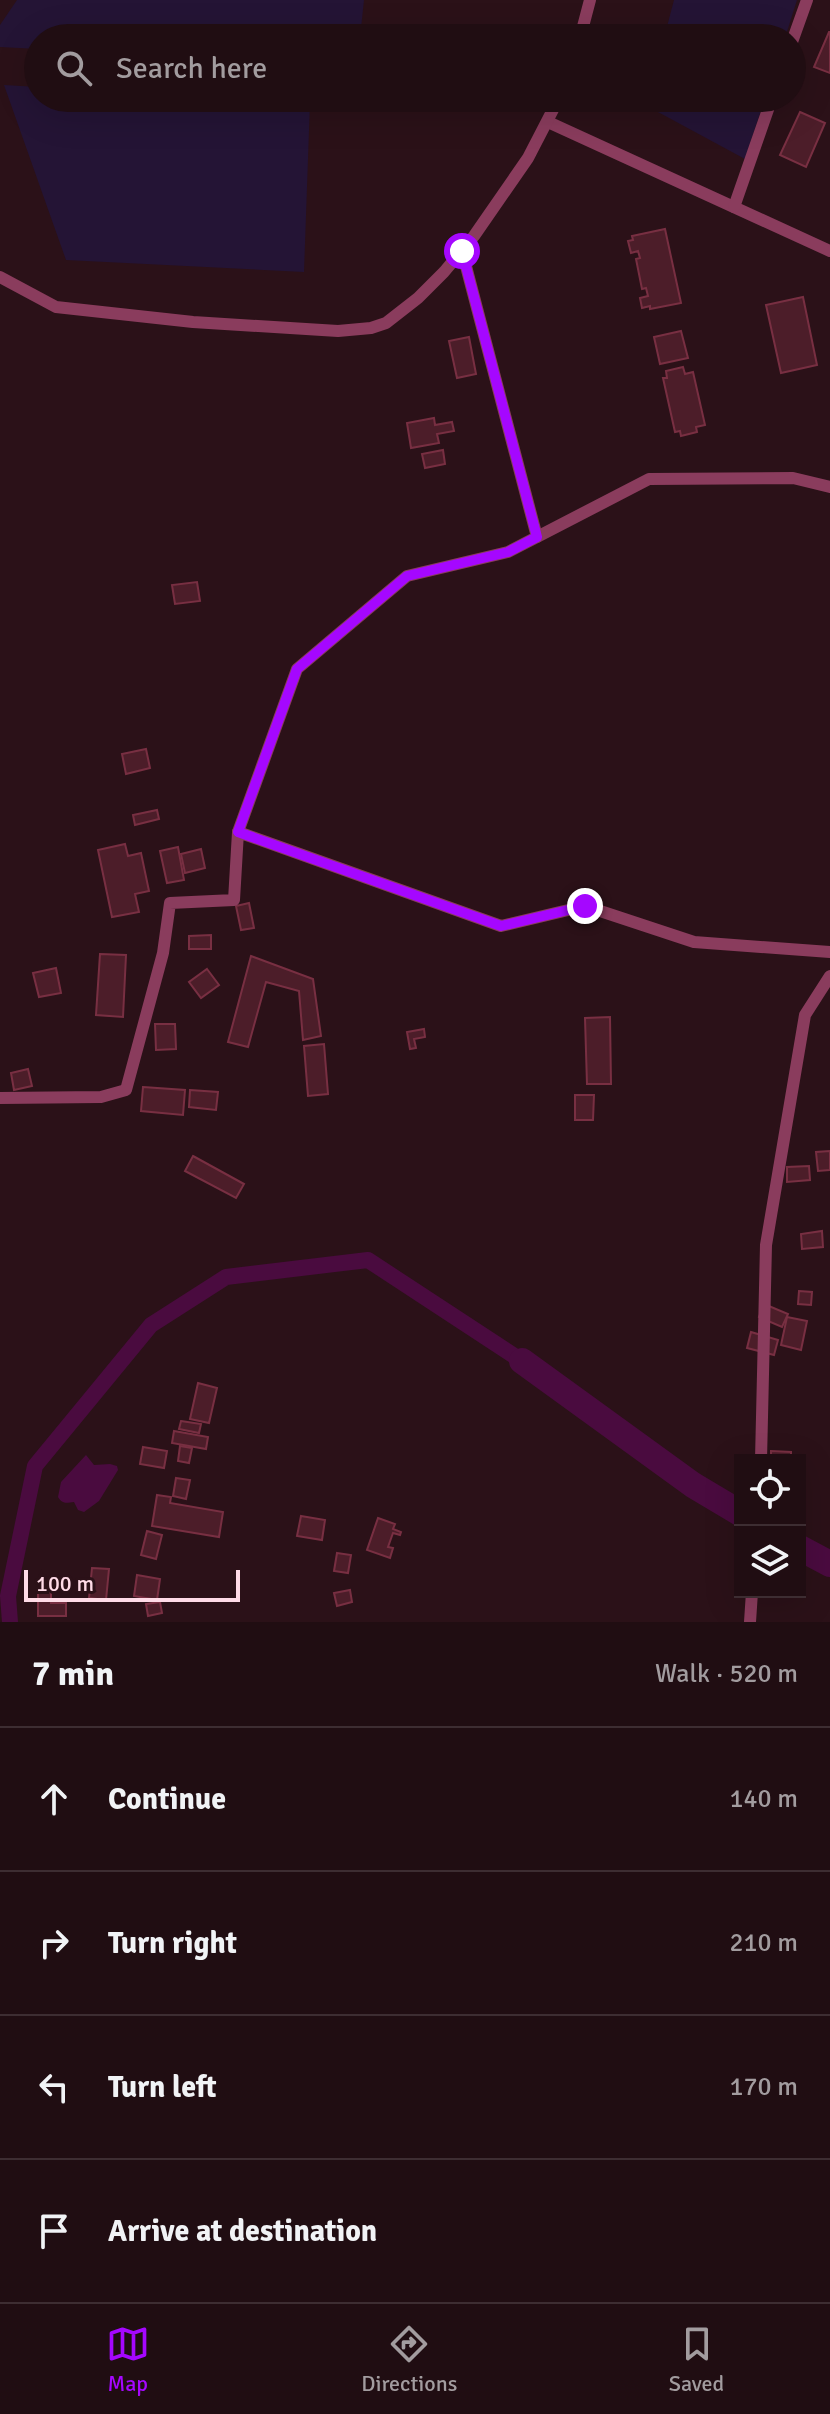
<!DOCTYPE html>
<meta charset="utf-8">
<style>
body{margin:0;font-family:Signika,sans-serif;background:#28161b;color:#f1f3f6}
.controls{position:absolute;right:24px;bottom:24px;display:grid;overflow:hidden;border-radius:0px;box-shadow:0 8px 32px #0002}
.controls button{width:72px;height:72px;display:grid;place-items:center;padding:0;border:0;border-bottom:2px solid #3d2d32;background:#200d12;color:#f1f3f6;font:40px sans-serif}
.scale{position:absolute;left:24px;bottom:20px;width:216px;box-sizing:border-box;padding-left:8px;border:4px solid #ffdbe7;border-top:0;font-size:22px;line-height:28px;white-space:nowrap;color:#ffdbe7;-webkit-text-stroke:6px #2b1118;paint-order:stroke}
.stop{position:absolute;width:24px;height:24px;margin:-18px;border:6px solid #a507ff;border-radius:50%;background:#fff}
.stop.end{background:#a507ff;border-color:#fff;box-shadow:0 2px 8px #0008}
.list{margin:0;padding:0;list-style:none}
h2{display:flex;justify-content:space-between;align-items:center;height:104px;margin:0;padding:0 32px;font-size:34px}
h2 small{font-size:26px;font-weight:400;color:#a29c9f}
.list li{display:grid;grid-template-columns:52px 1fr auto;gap:24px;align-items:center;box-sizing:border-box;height:144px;padding:0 32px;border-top:2px solid #3d2d32}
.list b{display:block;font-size:30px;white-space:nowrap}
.list em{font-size:26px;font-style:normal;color:#a29c9f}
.icon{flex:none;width:44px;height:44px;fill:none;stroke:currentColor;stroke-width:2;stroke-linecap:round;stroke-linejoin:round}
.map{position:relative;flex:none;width:830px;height:1622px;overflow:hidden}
.search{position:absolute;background:#200d12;box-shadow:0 8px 32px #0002;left:24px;right:24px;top:24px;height:88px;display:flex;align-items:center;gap:20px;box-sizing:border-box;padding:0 28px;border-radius:44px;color:#a29c9f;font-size:30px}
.sheet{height:680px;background:#200d12}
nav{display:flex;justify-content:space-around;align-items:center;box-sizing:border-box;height:112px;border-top:2px solid #3d2d32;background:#200d12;font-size:22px;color:#a29c9f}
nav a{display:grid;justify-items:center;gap:4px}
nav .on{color:#a507ff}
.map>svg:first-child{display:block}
.green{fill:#241435}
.water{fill:#4a0b3f}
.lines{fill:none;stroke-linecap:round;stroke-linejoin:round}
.canal{stroke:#4a0b3f;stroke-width:16}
.river{stroke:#4a0b3f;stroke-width:26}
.building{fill:#4c1d29;stroke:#782f42;stroke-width:2}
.street{stroke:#8a3c5d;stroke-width:12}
.route{stroke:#a507ff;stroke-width:10}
</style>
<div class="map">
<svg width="830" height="1622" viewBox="0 0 830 1622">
<rect width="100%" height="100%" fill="#2b1118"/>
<g class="green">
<polygon points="17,0 364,0 360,38 38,38 38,49 0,47 0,25"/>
<polygon points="674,0 797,0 785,38 664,38"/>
<polygon points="4,85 38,87 38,98 236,98 310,102 304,272 66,260"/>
<polygon points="647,98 765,98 745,159 645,105"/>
</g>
<path class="water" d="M86,1455L94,1465L110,1464L117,1466L118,1470L99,1501L84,1512L78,1510L74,1502C66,1503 62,1504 58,1497L61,1482Z"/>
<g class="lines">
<polyline class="canal" points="10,1622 8,1596 35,1466 151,1325 226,1277 368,1260 522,1361"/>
<g class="river">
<polyline points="522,1361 693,1485 740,1513"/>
<polyline points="800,1548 830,1564"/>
</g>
</g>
<g class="building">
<polygon points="829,32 830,32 830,73 814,67"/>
<polygon points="800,112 825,123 806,167 780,155"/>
<polygon points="665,229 681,303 650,309 650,306 642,308 640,298 648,296 646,288 642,289 636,259 640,258 638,251 631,253 628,241 633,240 632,236"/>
<polygon points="803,297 817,365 781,373 766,305"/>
<polygon points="681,331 688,358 660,364 654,337"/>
<polygon points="469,337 476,374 457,378 449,341"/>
<polygon points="683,367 685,374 693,372 705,425 696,427 697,432 681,436 680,431 675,432 663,378 667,378 666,371"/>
<polygon points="434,418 435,425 452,422 454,431 437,434 439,443 411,448 407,423"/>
<polygon points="443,450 445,464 425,468 422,454"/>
<polygon points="197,582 200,601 175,604 172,585"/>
<polygon points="146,749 150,768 126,774 122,754"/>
<polygon points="157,810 159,819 135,825 133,815"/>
<polygon points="125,844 128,856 141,853 149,891 135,894 139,912 112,917 98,850"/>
<polygon points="178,847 184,880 167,883 160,851"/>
<polygon points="201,849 205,868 185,873 181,854"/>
<polygon points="249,903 254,928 241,930 236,906"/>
<polygon points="211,935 211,949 189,949 189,936"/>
<polygon points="100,954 126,955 123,1017 96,1015"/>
<polygon points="251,956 313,979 321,1036 303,1040 299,991 266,982 248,1047 228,1042"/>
<polygon points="56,968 61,993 39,997 33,973"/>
<polygon points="207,969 219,985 201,998 189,982"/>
<polygon points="610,1017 611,1084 587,1084 585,1018"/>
<polygon points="155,1024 175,1024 176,1049 156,1050"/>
<polygon points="424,1029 425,1037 414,1039 416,1048 410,1049 407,1032"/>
<polygon points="324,1044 328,1094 308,1096 304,1046"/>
<polygon points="28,1069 32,1086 14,1090 11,1073"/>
<polygon points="143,1087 185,1090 183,1115 141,1111"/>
<polygon points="190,1090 218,1092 216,1110 189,1107"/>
<polygon points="575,1095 594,1095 593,1120 575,1120"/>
<polygon points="830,1151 830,1170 818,1171 816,1152"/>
<polygon points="193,1156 244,1184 236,1198 185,1171"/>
<polygon points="809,1166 810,1180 787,1182 787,1167"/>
<polygon points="822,1231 823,1247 802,1249 801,1234"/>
<polygon points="799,1291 812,1292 811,1305 798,1304"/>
<polygon points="764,1304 788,1314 782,1327 759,1317"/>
<polygon points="787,1317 807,1321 801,1350 781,1345"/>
<polygon points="751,1332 778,1340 774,1355 747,1348"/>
<polygon points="198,1383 217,1388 209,1423 190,1419"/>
<polygon points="181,1421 201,1424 199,1433 179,1429"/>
<polygon points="174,1431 208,1437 206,1449 172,1443"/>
<polygon points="180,1446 192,1448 189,1463 178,1461"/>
<polygon points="143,1447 167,1451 164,1468 140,1464"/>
<polygon points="771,1451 791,1452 791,1460 771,1460"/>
<polygon points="176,1478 190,1480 186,1499 173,1496"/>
<polygon points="157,1495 171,1497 170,1503 223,1512 219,1537 152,1526"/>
<polygon points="301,1516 325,1520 322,1540 297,1536"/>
<polygon points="378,1518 395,1524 393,1529 401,1532 400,1535 393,1533 388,1547 393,1548 390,1558 367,1550"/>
<polygon points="147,1531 162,1535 156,1559 141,1555"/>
<polygon points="337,1553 351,1555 348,1573 334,1571"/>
<polygon points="92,1568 109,1569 106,1600 89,1598"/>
<polygon points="137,1575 160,1579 157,1600 134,1596"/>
<polygon points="350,1590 352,1602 337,1606 334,1593"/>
<polygon points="38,1592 51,1592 51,1603 66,1603 66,1616 38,1616"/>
<polygon points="160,1602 162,1613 148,1616 146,1604"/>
</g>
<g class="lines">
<g class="street">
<polyline points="580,38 590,0"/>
<polyline points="792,42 807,0"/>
<polyline points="548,122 830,251"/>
<polyline points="734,207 772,98"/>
<polyline points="462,251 537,537"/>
<polyline points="0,277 56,307 193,322 338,331 371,328 386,323 418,298 444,272 474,236 528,158 559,98"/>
<polyline points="238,832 297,669 407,576 508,552 649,479 793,478 830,487"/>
<polyline points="0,1098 101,1097 126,1090 163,953 170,903 234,900 238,832 501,926 585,906 694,942 830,952"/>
<polyline points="761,1460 766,1245 805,1015 830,976"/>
<polyline points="750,1622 752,1592"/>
</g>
</g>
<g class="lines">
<polyline class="route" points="462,251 537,537 508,552 407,576 297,669 238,832 501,926 585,906"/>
</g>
</svg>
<div class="controls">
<button><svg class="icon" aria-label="locate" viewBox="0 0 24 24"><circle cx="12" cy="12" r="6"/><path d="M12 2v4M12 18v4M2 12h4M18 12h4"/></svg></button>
<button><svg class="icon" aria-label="layers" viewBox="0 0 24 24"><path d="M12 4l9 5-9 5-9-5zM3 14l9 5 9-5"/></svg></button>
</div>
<div class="scale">100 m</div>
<div class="stop" style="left:462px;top:251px"></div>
<div class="stop end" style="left:585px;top:906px"></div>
<div class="search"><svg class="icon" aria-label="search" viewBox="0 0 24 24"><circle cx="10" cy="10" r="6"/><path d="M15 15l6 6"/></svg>Search here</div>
</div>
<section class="sheet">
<h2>7 min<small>Walk · 520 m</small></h2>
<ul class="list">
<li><svg class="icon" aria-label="ahead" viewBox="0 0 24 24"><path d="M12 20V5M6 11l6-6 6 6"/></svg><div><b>Continue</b></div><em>140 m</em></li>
<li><svg class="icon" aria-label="right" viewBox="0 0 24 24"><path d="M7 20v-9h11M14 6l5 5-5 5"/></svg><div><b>Turn right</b></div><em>210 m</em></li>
<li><svg class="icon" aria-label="left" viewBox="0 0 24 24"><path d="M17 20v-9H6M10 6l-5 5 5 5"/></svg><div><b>Turn left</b></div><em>170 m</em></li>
<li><svg class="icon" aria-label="arrive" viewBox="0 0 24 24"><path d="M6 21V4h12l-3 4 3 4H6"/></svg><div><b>Arrive at destination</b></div></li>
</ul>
</section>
<nav>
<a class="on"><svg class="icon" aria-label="map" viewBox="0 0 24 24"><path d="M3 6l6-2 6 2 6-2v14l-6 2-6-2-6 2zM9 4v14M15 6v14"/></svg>Map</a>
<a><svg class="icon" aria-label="directions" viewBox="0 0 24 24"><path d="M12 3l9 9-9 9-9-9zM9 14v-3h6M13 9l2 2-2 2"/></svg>Directions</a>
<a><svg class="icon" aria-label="saved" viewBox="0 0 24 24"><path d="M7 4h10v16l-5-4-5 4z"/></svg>Saved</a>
</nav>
